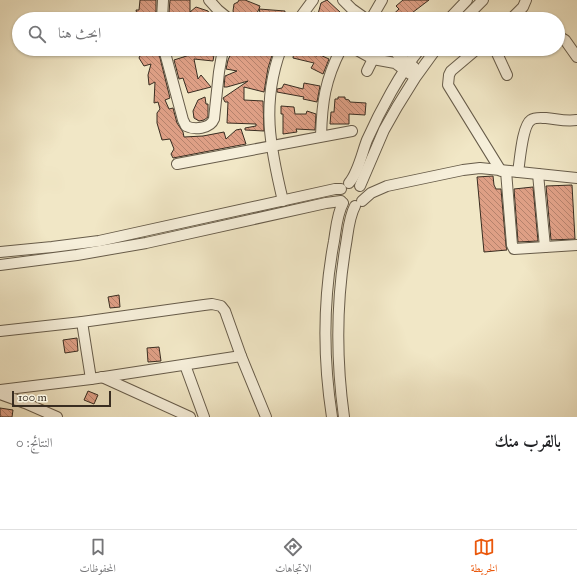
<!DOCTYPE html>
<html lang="ar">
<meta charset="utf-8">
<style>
body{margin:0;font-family:"IM FELL Great Primer",Amiri,serif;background:#f2f2f2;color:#202124;direction:rtl}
.scale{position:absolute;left:12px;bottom:10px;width:99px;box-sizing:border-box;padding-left:4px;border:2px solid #392d21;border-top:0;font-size:11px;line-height:14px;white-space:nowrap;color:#392d21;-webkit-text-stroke:3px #f6efda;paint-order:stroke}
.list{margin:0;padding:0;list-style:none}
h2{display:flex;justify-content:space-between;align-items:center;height:52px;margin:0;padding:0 16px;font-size:17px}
h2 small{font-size:13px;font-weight:400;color:#757577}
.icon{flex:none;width:22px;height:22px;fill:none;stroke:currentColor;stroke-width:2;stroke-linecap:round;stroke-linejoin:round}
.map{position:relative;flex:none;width:577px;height:417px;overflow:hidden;direction:ltr}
.search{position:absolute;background:#fff;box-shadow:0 1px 3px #0004;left:12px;right:12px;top:12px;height:44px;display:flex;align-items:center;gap:10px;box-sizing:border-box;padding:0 14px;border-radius:22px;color:#757577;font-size:15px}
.sheet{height:112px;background:#fff}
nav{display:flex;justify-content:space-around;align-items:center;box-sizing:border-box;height:56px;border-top:1px solid #e0e0e0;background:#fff;font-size:11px;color:#757577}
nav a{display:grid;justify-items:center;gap:2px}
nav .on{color:#ea580c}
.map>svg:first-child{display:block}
.building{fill:url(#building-back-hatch);stroke:#392d21}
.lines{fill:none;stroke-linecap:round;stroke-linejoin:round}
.minor-casing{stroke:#675c4a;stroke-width:12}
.minor{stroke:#f6efda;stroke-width:10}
</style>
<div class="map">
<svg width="577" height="417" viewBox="0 0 577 417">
<defs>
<pattern id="building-back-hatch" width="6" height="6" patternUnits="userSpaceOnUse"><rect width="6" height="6" fill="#de9f85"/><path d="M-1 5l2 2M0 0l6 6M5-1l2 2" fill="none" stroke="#b5826c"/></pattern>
</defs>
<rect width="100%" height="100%" fill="#f1e7c6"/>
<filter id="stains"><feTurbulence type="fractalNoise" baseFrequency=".005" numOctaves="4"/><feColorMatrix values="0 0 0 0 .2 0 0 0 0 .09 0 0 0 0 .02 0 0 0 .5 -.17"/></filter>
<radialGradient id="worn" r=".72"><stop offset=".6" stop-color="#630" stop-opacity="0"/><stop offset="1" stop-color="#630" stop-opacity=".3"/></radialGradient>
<g class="building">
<polygon points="140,0 156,0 156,19 138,19 136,10 139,10"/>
<polygon points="170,0 190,0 190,12 196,7 208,11 212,19 195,19 193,15 174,15 169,12"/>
<polygon points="239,0 245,0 260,6 259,9 285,11 284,19 262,19 259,9 254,19 235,17 233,11 234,4 238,2"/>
<polygon points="327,0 341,13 338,15 344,19 309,19 314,12 318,14 321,3"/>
<polygon points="403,0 429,0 404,19 388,19 399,9 396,6"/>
<polygon points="194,49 215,49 213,61 194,59 198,79 201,75 211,87 188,93 183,78 179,79 174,60 196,53"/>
<polygon points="233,49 274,49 268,68 264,92 244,87 244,100 263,101 264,131 245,130 245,128 256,126 256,124 227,123 228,102 225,102 223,98 248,81 227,87 224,87 225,76 237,71 226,69 228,60"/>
<polygon points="158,50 170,98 165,100 169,109 173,108 177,123 183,132 184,137 203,136 224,132 226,139 236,130 241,129 246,144 173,158 171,154 174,149 170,139 162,140 157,123 157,113 160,109 158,102 154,103 155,82 149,85 148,75 151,64 144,66 139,58 142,51"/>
<polygon points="294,51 317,56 318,54 329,59 323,74 311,68 314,63 293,58"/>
<polygon points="304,83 320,86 317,102 303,99 304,97 277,92 277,89 282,88 284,84 303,89"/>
<polygon points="205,97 206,104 208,104 208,117 204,120 199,121 194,118 193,111 198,100"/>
<polygon points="338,97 345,97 345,99 349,100 350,102 366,103 365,115 349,114 349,124 330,124 331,112 334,112 335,99 338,99"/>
<polygon points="281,106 294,107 295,114 306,114 307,111 316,114 315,130 296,129 297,132 283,134 283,114 281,114"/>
<polygon points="493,176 494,185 496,189 501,189 506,246 507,250 484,252 477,177"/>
<polygon points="572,185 575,239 551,240 546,186"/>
<polygon points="533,187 538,241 518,242 514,189"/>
<polygon points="119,295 120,307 110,308 108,297"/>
<polygon points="77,338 78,351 65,353 63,340"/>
<polygon points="159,347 161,361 148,362 147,348"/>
<polygon points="88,391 98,395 94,404 84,400"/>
<polygon points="0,408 13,410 12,417 0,417"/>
</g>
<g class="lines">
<defs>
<g id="minor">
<polyline points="209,0 218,10 229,19"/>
<polyline points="343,0 352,9 366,19"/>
<polyline points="162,19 163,0"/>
<polyline points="299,19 313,0"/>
<polyline points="371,19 382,0"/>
<polyline points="449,19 467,0"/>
<polyline points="464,19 483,0"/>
<polyline points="511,19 523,7 526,0"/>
<polyline points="558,36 565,40 577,57"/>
<path d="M164,49L183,120L186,126C194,130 210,129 214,119L219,72L223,49"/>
<path d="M281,49C261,103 270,147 283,201"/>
<polyline points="355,49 373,59 395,63 410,74"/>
<polyline points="393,49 399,56 414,67"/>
<polyline points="477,49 451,71 449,75 448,85 501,171"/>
<polyline points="495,49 507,75"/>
<polyline points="367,71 373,59"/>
<path d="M321,136C322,102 325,80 341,49"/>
<polyline points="177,164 352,131"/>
<polyline points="506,171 512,245 514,249 577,245"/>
<path d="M518,172C520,161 522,126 531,120C535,117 541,118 546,118C557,119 566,122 577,120"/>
<polyline points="538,174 545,247"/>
<path d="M349,183C358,173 362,153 367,140C379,113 401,71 420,49"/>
<polyline points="360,186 384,130 397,107 415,78 436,49"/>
<polyline points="362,201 371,193 387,186 463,170 480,168 577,178"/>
<polyline points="0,252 52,247 99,241 335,189 341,189"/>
<polyline points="0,265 77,255 146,243 326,203 341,201"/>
<polyline points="82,322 91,379"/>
<polyline points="0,331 82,322 204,305 212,304 221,306 225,311 241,356 266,417"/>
<polyline points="185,365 204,417"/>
<polyline points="102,377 190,417"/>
<polyline points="0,390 91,379 241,356"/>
<polyline points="0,394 25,403 57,417"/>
<path d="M332,417C323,359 323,299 334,241C336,229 337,214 343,203"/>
<path d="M344,417C336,359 336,302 346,244C348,232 349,217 355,206"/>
</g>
</defs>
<use href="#minor" class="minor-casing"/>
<use href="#minor" class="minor"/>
</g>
<rect width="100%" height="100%" filter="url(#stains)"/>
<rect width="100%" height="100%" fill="url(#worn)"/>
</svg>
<div class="scale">100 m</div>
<div class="search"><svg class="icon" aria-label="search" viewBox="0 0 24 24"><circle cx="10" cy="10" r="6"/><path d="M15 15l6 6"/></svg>ابحث هنا</div>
</div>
<section class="sheet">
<h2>بالقرب منك<small>النتائج: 0</small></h2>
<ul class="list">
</ul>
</section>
<nav>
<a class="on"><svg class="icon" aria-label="map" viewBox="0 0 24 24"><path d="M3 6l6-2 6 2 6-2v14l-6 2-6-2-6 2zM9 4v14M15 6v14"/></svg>الخريطة</a>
<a><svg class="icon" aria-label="directions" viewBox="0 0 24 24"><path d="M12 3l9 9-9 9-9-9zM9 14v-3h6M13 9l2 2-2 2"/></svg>الاتجاهات</a>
<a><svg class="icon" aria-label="saved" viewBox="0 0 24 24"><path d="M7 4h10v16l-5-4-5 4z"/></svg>المحفوظات</a>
</nav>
